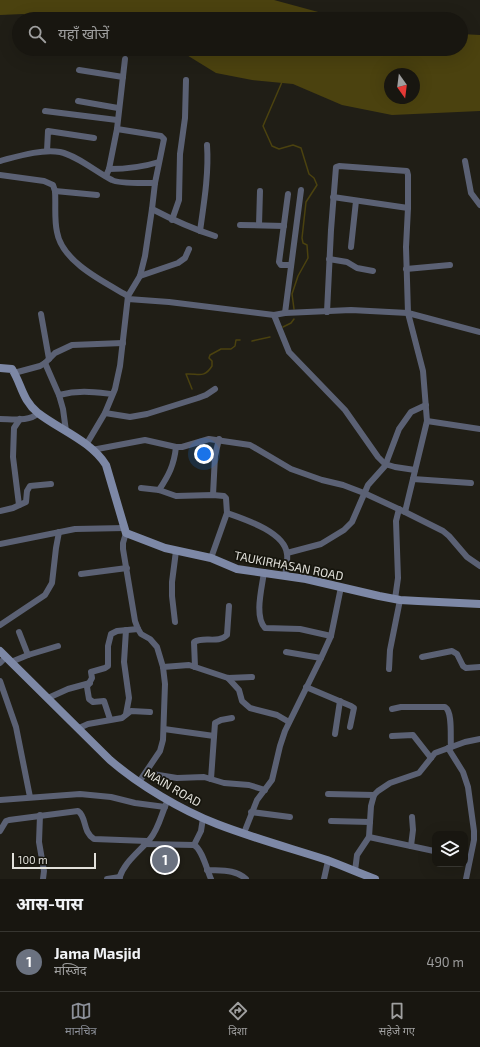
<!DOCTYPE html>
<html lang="hi">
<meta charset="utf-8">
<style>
body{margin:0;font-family:"Exo 2","Noto Sans Devanagari",sans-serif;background:#211f19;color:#f1f3f6}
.controls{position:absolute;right:12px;bottom:12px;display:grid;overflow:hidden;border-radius:8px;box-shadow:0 4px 16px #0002}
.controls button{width:36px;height:36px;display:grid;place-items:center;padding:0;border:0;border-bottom:1px solid #363530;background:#181610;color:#f1f3f6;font:20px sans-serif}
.compass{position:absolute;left:384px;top:68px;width:36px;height:36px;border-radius:50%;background:#181610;box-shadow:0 4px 16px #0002;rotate:166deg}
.scale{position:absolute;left:12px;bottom:10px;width:84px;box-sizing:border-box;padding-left:4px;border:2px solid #e2e1db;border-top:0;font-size:11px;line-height:14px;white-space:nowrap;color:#e2e1db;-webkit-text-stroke:3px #16150d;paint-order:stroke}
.you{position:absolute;left:204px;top:454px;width:14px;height:14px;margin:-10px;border:3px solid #fff;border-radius:50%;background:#1a73e8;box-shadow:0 0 0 6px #1a73e833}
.badge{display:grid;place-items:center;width:26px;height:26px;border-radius:50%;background:#8c9099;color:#fff;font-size:13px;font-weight:700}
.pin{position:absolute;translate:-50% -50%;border:2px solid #fff;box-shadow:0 1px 4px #0006}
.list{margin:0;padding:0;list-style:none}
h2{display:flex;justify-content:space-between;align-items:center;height:52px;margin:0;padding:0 16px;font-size:17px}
h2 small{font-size:13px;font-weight:400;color:#9f9f9f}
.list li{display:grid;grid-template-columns:26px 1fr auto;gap:12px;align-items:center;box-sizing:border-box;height:60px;padding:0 16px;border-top:1px solid #363530}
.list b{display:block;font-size:15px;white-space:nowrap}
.list p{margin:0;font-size:13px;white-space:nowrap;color:#9f9f9f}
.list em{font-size:13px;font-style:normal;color:#9f9f9f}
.icon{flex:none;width:22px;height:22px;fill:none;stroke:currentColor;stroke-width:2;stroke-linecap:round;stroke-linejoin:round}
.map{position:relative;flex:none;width:480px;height:879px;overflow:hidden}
.search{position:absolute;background:#181610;box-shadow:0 4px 16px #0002;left:12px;right:12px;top:12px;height:44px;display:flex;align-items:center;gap:10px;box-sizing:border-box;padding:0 14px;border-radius:22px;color:#9f9f9f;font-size:15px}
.sheet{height:112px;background:#181610}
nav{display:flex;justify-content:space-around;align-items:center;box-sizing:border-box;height:56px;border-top:1px solid #363530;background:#181610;font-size:11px;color:#9f9f9f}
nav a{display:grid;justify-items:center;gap:2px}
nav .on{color:#8c9099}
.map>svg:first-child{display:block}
.water{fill:#4b420f;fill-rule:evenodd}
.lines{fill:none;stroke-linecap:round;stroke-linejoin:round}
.stream{stroke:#4b420f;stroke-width:1.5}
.street{stroke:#5b6174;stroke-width:6}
.secondary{stroke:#7d88a6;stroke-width:8}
.labels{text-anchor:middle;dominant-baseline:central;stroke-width:3.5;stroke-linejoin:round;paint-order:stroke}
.street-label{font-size:12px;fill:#e2e1db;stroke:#16150d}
</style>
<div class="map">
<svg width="480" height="879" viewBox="0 0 480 879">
<rect width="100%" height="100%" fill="#201e16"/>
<g class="water">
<polygon points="0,0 274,0 344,19 41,19 23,14 0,15"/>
<path d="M461,34L480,35V111L392,115L342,105L293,84L252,80L216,73L177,49H461ZM390,74H414V98H390Z"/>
</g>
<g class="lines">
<g class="stream">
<polyline points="282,82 263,126 272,146 279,149 293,145 301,148 309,174 314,178 317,185 306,202 302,238 303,243 307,245 308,258 298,276 292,294 294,309"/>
<polyline points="283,327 291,323 294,319"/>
<polyline points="252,341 270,337"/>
<path d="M192,389L186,374C198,373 204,379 212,366V361L209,358L210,355L221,349H231L235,346L236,340H240"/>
</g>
<g class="street">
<polyline points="79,70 123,77"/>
<polyline points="78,101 118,108"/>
<polyline points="45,111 117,120"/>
<polyline points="47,151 48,131 94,138"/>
<path d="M0,161C19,156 41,149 60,152C78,156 96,172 112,180C119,184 145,183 155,183"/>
<polyline points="465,161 471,193 480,205"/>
<path d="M109,169C126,169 143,167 159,162"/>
<path d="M0,175L44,181L53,185L55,191C56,204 54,219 57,232C62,262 104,282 128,296"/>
<polyline points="106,176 109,169 117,129 125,59"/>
<polyline points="55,191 97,195"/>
<polyline points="288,194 279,262 281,265 291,265"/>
<polyline points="333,197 408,208"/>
<path d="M152,209C173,220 193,229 215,236"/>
<polyline points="172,220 179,200 180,154 185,118 186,80"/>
<polyline points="240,225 284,226"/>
<polyline points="259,225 260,191"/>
<path d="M200,231C204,203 209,173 207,145"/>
<polyline points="351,247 356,201"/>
<polyline points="329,259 347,262 357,268 373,271"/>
<polyline points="406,269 450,265"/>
<polyline points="140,276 178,263 185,258 189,249"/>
<polyline points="128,299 169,302 274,315 285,313 351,310 408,313 480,332"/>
<polyline points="327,312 331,230 336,167 339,166 407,171 408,175 408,208 406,247 408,313 423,371 427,421 405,512"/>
<polyline points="285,313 301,190"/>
<polyline points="41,314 49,359"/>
<polyline points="274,315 289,352 345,410 378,457 385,464 395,467 415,470"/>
<polyline points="45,363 59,395 63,409 66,431"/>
<polyline points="14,373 40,366 45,363 55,353 72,345 123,343"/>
<path d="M59,395C79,390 93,392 112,394"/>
<polyline points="105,413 130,417 147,414 198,398 206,395 215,389"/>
<path d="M0,419C12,419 30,422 38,413"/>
<polyline points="427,421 480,429"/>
<polyline points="86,445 105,413 115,389 120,366 128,296 140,276 145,256 152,209 155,183 164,139 161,136 117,129"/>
<polyline points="92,450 145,440 176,447 182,447 209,439 250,445 291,469 322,480 343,485 364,493 405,512 443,531 449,536 467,557 480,566"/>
<polyline points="413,479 471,483"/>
<polyline points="141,488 159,490 176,496 213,495 224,496 226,498 227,513 211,558"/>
<path d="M159,490C169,475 174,465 176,447"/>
<polyline points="213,495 215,456 219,439"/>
<polyline points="19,505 13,457 14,428 20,419"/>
<polyline points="0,511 13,508 26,502 27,491 30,486 51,484"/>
<path d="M227,513C244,519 285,532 287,554C288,560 286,569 285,576"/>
<polyline points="126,533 123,543 123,549 135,621 138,629 141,634 150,639 157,647 163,667 165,684 163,740 160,751 139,782"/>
<polyline points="0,544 75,529 125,528"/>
<polyline points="287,553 321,544 344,530 352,522 368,485 385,466 399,429 411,412 426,405"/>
<path d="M264,572C262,588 254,616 265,628L300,629L331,636"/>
<polyline points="81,574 127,568"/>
<polyline points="395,599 398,578 396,521 399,509"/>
<polyline points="175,622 172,596 172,582 176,551"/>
<polyline points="0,625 45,595 52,583 56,548 59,532"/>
<polyline points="126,630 124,662 129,698 126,714"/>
<polyline points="19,632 28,655"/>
<polyline points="286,652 321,658"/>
<polyline points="422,657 452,651 457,654 463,666 466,668 480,667"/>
<polyline points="11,662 28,655 58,646"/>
<polyline points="0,663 6,657"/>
<polyline points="163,667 189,665 228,678 252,677"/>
<path d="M195,667L194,642C204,636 218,644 227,635L229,606"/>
<polyline points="389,669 390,650 400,600"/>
<polyline points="228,678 239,690 242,701 250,708 277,715 289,722"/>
<polyline points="0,681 16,727 30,797"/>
<polyline points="306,687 351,706 354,708 350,727"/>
<polyline points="48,698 68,689 90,683"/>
<path d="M392,709L401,707H445C453,712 450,737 451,747"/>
<polyline points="110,719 104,701 93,702 89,699 87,687 92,678 91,672 105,668 108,666 108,646 111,634 117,631 138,629"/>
<polyline points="79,728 88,724 122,718 131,711 150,712"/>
<polyline points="164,729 214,736"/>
<polyline points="335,734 340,701"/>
<polyline points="392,736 413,735 431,758"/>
<polyline points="448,748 463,772 468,787 474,831 474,840 466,879"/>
<polyline points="146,773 177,778 204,777 224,783 249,785 265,790"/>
<polyline points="211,779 215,723 221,720 232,718"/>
<polyline points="328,794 374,795"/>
<polyline points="0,800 80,794 111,797 135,803 165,807"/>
<polyline points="251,812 290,817"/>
<polyline points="40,815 39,842 44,871 43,879"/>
<polyline points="331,821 370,822"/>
<path d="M0,831L6,821L9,820L78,811C87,817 82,831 94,839L147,841"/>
<polyline points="244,833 257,800 272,780 280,746 285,731 321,658 331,636 341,587"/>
<polyline points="369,837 434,851"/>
<path d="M144,844L194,845C202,849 207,870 211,879"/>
<polyline points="194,845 201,831 203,818"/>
<polyline points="411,846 413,830 412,817"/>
<path d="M207,870C221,871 235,869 246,879"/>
<polyline points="355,871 357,855 369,837 371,806 374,795 378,791 390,783 419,773 435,753 465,742 480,739"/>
<polyline points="107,879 120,877"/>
<path d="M119,879C124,862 139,852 150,839C158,830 161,816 166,804"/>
<polyline points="324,879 328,861"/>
</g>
<g class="secondary">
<path d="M0,368L12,369C22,385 22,400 38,413C60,430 91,441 106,465L126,533L165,548L211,558L237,569L306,579L379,596L400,600L418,601L480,604"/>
<path d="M0,651L110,760C139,785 181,810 217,824C253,838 290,848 327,860C343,866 359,873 375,879"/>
</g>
</g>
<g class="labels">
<g class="street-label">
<text transform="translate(289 565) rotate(11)">TAUKIRHASAN ROAD</text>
<text transform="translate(173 787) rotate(30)">MAIN ROAD</text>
</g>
</g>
</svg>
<div class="controls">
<button><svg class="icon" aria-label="layers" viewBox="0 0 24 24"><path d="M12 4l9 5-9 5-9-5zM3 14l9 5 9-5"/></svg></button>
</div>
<svg class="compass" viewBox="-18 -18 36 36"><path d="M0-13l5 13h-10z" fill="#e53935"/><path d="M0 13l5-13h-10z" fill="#9f9f9f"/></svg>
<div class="scale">100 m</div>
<div class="you"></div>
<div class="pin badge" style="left:165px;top:860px;background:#6b7280">1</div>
<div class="search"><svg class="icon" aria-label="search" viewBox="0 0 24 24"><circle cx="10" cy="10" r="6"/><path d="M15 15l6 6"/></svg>यहाँ खोजें</div>
</div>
<section class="sheet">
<h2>आस-पास<small></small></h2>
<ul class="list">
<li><span class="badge" style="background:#6b7280">1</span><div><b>Jama Masjid</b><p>मस्जिद</p></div><em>490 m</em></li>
</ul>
</section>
<nav>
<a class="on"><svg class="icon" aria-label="map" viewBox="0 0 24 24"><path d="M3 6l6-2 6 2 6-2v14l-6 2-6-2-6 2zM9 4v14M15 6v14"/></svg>मानचित्र</a>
<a><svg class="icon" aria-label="directions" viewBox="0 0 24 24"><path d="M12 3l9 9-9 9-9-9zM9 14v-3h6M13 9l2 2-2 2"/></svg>दिशा</a>
<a><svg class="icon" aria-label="saved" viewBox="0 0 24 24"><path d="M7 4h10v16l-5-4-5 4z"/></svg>सहेजे गए</a>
</nav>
